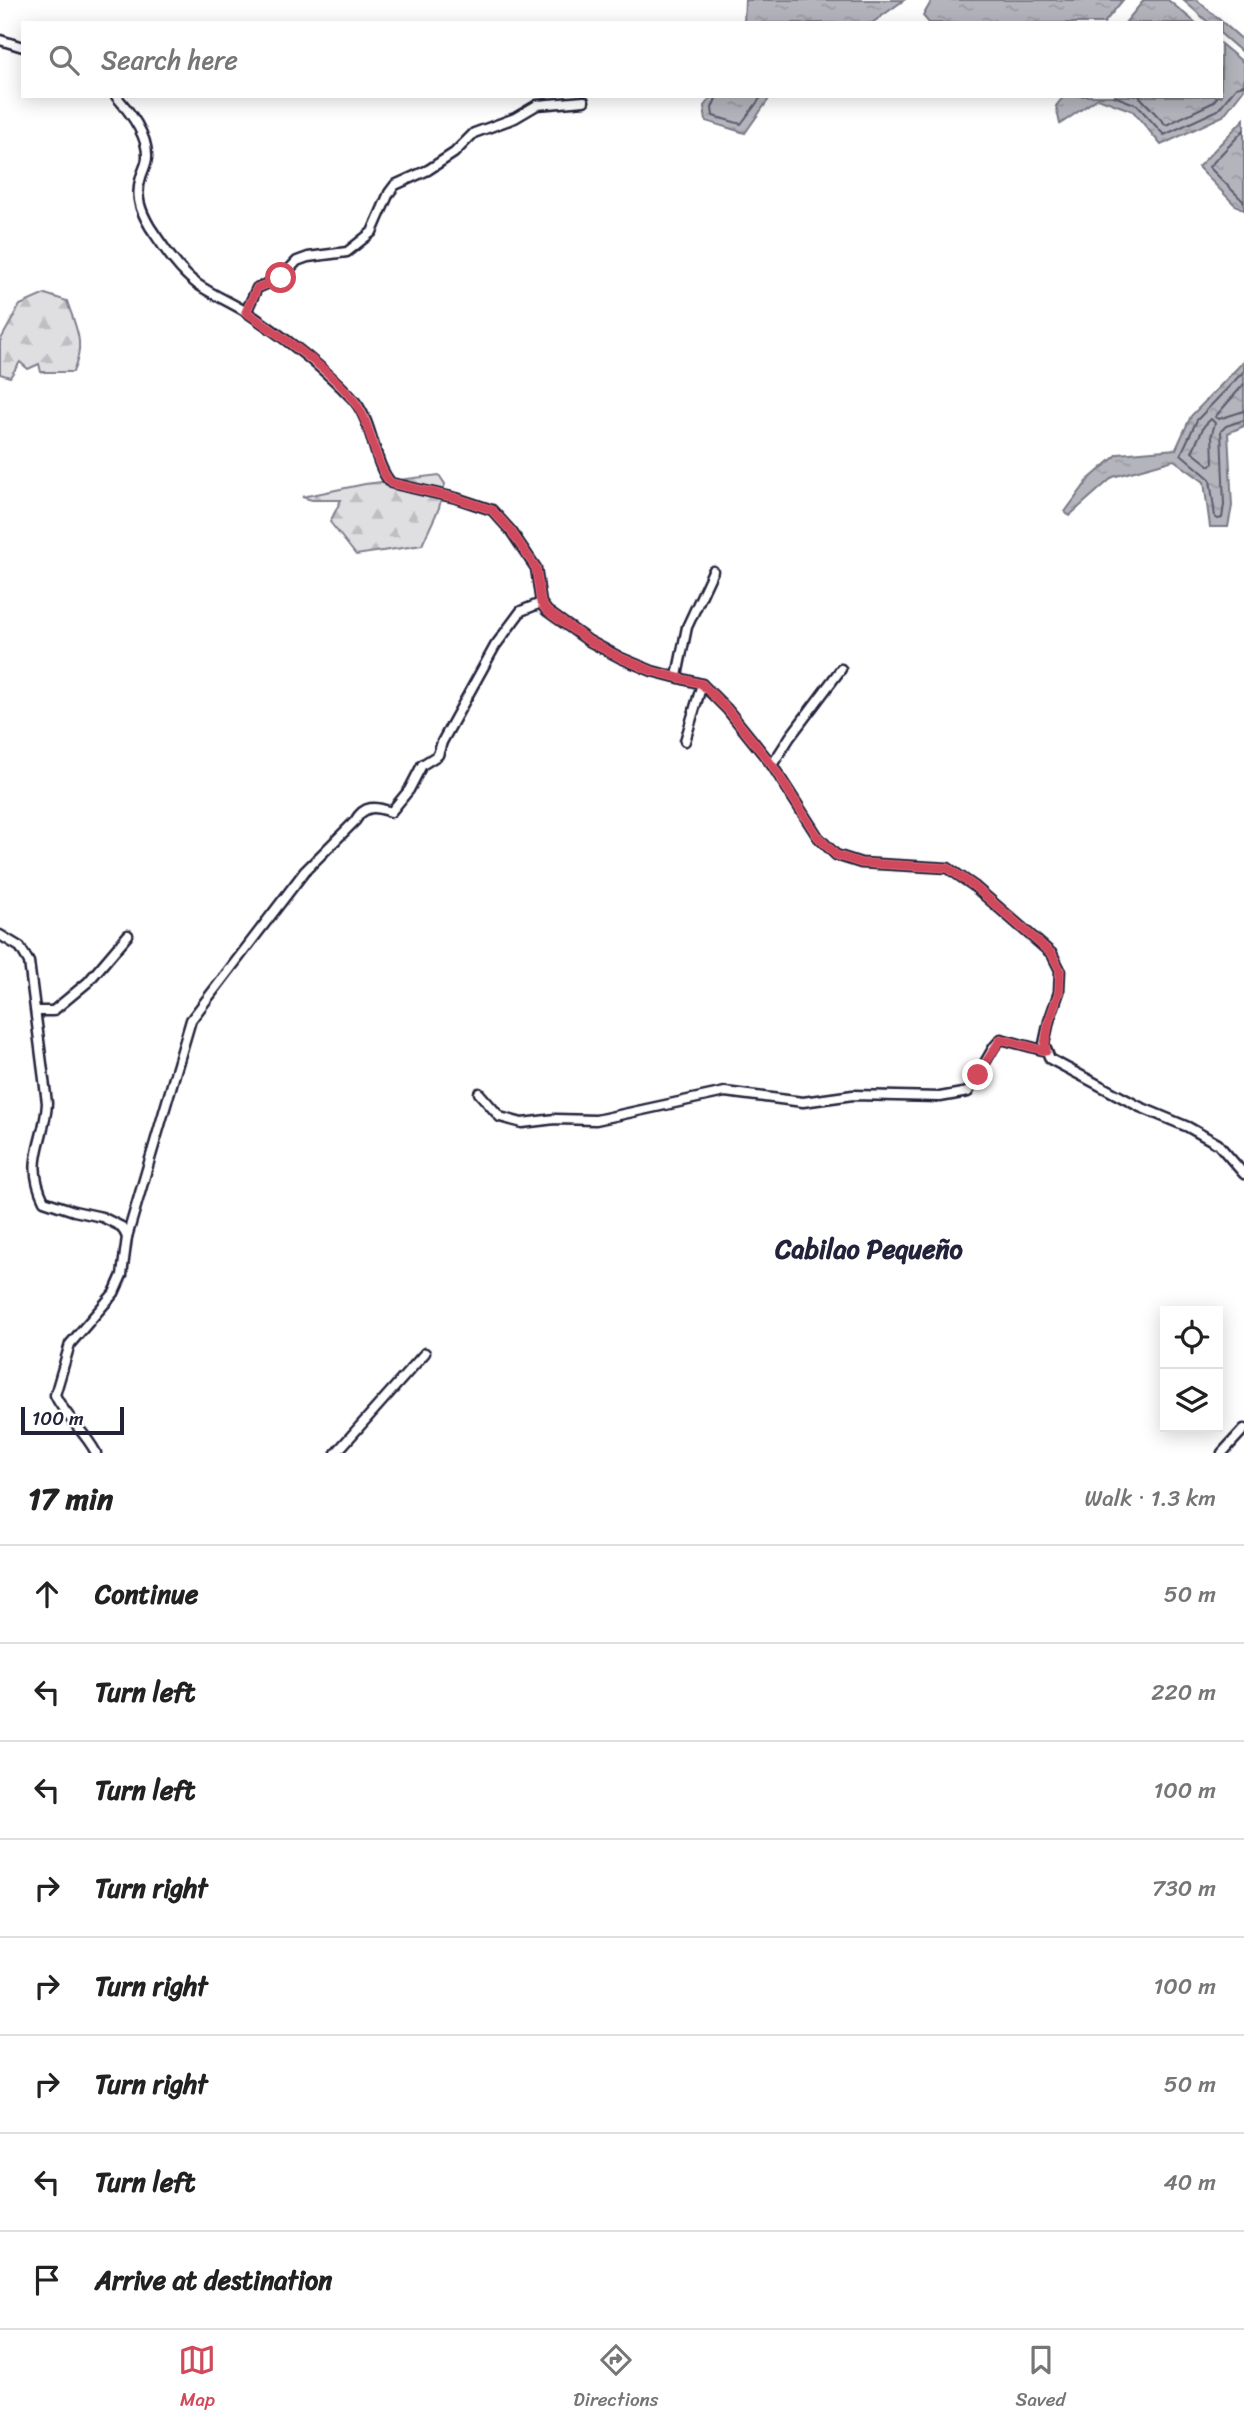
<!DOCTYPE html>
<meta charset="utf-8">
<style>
body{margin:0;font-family:Sriracha,sans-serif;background:#f2f2f2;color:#222}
.controls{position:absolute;right:21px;bottom:21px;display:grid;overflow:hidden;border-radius:0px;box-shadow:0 4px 18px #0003}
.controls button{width:63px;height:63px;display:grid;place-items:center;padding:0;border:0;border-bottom:2px solid #e0e0e0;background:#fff;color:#222;font:35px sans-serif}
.scale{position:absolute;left:21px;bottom:18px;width:103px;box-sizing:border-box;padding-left:7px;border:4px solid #22223b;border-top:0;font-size:19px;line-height:24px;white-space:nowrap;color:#22223b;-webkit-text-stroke:5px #fff;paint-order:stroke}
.stop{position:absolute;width:21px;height:21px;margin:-16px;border:5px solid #d1495b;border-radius:50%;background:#fff}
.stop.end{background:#d1495b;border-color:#fff;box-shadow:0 2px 7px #0008}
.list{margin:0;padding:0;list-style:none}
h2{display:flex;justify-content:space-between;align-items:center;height:91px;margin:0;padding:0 28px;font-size:30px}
h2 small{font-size:23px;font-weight:400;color:#767676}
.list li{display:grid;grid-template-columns:46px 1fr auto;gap:21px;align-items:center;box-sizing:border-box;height:98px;padding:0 28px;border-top:2px solid #e0e0e0}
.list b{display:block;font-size:26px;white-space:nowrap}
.list em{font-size:23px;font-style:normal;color:#767676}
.icon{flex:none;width:38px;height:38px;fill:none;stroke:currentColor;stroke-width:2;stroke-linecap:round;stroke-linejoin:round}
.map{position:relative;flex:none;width:1244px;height:1453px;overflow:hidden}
.search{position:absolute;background:#fff;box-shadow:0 4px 18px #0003;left:21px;right:21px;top:21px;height:77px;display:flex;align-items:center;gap:18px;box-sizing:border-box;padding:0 24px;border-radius:0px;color:#767676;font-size:26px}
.sheet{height:875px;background:#fff}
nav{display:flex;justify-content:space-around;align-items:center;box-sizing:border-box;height:98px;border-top:2px solid #e0e0e0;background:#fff;font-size:19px;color:#767676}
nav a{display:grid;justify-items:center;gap:4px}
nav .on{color:#d1495b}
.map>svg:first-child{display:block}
.forest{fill:url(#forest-firs);stroke:#80808e;stroke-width:2}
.water{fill:url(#water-ripples);stroke:#7a7a88;stroke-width:2}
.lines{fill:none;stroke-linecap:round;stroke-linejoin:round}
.shore{stroke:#5c5c6f;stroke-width:2}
.street-casing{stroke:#22223b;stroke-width:13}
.street{stroke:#fff;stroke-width:8}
.route{stroke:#d1495b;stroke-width:9}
.labels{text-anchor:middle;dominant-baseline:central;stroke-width:5;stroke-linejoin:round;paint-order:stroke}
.quarter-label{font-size:26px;font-weight:bold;fill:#22223b;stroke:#fff}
</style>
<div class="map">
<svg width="1244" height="1453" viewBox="0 0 1244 1453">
<defs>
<pattern id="forest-firs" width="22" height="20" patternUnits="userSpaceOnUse" patternTransform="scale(1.75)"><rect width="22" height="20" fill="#dfdfe2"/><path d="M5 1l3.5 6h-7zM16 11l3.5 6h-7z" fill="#bfbfc3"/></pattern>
<pattern id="water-ripples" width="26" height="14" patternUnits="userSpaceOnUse" patternTransform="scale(1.75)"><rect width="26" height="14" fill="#b4b4bc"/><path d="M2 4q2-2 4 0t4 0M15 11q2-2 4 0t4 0" fill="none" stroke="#9a9aa2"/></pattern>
</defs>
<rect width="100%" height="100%" fill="#fff"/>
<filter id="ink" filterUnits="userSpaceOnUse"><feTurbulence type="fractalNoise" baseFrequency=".0143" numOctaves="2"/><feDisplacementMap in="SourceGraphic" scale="14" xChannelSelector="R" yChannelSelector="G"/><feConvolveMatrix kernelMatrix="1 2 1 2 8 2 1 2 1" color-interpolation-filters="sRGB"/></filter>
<g filter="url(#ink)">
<g class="forest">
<path d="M45,294L67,301C76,329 86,342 73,372H41L39,364L28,369L20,362L10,377L0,374V341L20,305Z"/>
<polygon points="439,475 445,484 439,508 422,545 356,555 330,522 341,500 312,500 302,497 365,484"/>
</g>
<g class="water">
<polygon points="745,0 904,0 872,23 744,23"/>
<polygon points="932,0 1123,0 1104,23 929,23 923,16"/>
<polygon points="1144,0 1168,0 1196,23 1125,23"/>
<polygon points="1183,0 1197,0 1244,41 1244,54 1221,34 1221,23 1209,23"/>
<polygon points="1221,44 1244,63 1244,89 1223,116 1161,145 1133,111 1098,98 1060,124 1056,106 1064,96 1221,96"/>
<polygon points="712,96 771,96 745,133 706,121 704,106"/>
<polygon points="1244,119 1244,210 1234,204 1198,167"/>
<polygon points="1244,361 1244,426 1228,433 1232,506 1228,527 1210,527 1204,482 1174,460 1113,477 1069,516 1065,512 1089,479 1118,454 1176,449 1191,416"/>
</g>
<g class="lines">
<g class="shore">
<polyline points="717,96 712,108 713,116 741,124 762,96"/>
<polyline points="1114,96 1137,105 1164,135 1218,110 1236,87 1244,85"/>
<polyline points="1139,96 1166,125 1212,103 1218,96"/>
<polyline points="1244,130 1209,167 1244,202"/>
<polyline points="1244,371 1197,420 1181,454 1210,479 1215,517 1218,519 1222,518 1224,505 1221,431 1226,426 1244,420"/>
<polyline points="1244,384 1215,417 1219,419 1244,411"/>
<polygon points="1211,419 1215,423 1212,434 1213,463 1210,466 1192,452 1204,426"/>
</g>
<defs>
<g id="street">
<polyline points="0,40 23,47"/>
<path d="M116,96C130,112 148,135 147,157C147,164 143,170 141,177C135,196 140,210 150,227C163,246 178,270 197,284C213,295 232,303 248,313C285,338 321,365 351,397C374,420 372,462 391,483L456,498L492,510L511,531L536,568L541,603L547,611L589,641L621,658L652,671L702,684L727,709L772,765L818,837L836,855L861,863L948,868L974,886L1052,954L1060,970L1059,992L1049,1021L1044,1044L1050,1059L1140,1107L1188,1127L1218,1144L1244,1174"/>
<polyline points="246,312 257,288 281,278 297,261 308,257 347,252 372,232 389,193 395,185 428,170 454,153 474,133 515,118 537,105 584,101"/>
<polyline points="677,676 687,627 713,571"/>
<polyline points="685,741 702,684"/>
<polyline points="772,765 790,737 841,669"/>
<path d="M0,935L20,947L29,962L47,1103C45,1142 24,1160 44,1201L74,1211L102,1217L122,1227L127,1237L122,1275L114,1293L70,1344L55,1395C65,1417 85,1431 96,1453"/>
<polyline points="36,1011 53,1011 88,982 128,935"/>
<polyline points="479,1093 500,1117 522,1123 555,1119 596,1120 725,1092 803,1102 853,1095 940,1097 968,1092 994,1047 1001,1039 1046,1051"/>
<path d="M127,1237L191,1020L305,871L355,821C364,805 375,806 391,812L409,790L422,765L438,755L442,742L495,646L521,611L541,603"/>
<polyline points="336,1453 425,1353"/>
<polyline points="1222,1453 1244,1429"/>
</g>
</defs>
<use href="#street" class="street-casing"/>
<use href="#street" class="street"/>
</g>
</g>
<g class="lines" filter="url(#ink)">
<path class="route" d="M281,278L257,288L246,312C280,336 344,377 362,414C373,435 375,465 391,483L456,498L492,510L511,531L536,568L541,603L547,611L589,641L621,658L652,671L702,684L727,709L772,765L818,837L836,855L861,863L948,868L974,886L1052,954L1060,970L1059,992L1049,1021L1045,1044L1046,1051L1001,1039L978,1075"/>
</g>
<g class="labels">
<g class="quarter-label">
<text x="869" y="1249">Cabilao Pequeño</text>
</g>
</g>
</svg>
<div class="controls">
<button><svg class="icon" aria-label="locate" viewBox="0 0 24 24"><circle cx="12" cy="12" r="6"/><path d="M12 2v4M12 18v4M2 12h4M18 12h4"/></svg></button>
<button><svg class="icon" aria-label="layers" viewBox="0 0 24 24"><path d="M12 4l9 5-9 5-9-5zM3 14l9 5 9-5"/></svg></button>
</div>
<div class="scale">100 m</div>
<div class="stop" style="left:281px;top:278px"></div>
<div class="stop end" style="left:978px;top:1075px"></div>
<div class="search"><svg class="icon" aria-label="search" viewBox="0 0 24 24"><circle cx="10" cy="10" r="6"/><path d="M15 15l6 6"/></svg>Search here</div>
</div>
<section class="sheet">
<h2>17 min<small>Walk · 1.3 km</small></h2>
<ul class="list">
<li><svg class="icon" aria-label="ahead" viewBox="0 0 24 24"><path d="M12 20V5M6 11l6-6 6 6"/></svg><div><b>Continue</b></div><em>50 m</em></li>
<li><svg class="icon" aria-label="left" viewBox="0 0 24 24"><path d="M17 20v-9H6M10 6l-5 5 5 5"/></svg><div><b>Turn left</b></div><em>220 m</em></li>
<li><svg class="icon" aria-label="left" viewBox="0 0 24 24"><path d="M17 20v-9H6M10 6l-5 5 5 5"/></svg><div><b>Turn left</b></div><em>100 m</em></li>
<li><svg class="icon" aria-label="right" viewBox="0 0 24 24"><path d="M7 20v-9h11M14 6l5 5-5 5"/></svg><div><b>Turn right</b></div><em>730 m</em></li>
<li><svg class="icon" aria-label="right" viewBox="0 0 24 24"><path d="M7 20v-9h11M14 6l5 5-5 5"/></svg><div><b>Turn right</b></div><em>100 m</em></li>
<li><svg class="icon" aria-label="right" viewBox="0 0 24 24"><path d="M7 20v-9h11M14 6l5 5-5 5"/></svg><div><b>Turn right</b></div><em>50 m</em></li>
<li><svg class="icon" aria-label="left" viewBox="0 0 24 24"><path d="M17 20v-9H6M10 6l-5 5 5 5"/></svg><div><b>Turn left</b></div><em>40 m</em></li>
<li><svg class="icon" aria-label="arrive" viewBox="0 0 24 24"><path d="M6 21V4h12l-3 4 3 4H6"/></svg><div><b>Arrive at destination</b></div></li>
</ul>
</section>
<nav>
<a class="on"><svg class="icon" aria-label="map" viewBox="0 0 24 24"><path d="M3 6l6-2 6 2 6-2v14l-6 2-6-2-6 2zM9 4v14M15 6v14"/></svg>Map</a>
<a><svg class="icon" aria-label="directions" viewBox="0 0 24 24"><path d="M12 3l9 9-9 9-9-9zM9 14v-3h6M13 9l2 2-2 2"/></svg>Directions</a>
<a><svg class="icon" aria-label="saved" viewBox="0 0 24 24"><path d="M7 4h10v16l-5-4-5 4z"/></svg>Saved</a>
</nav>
